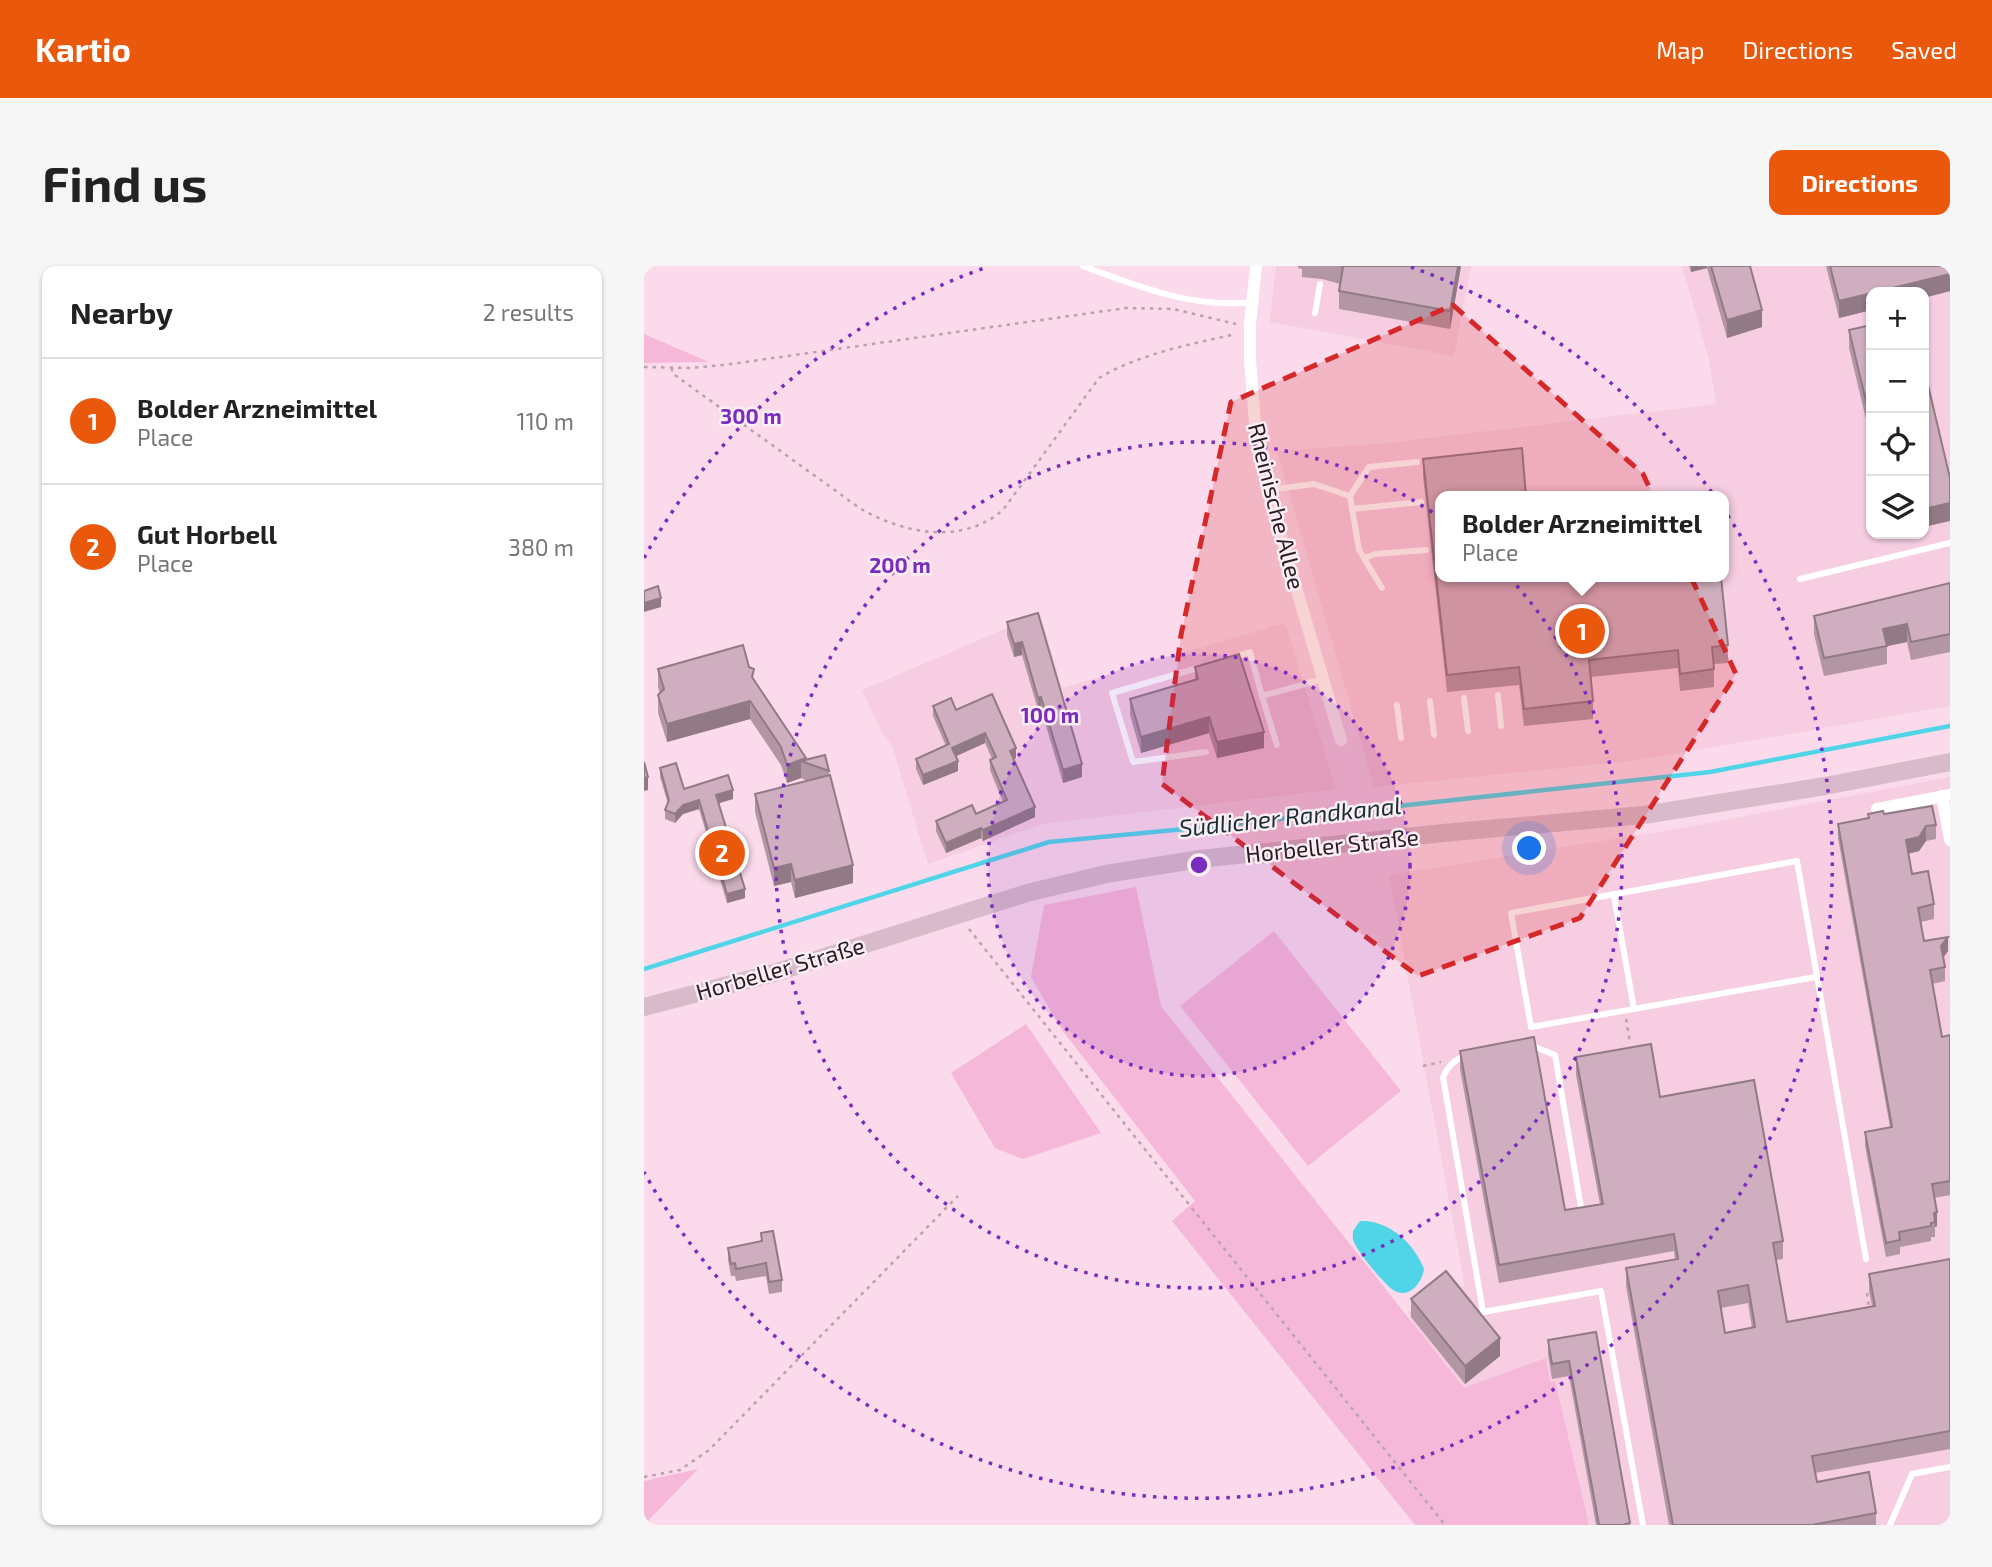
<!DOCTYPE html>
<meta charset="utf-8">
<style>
body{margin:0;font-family:"Exo 2",sans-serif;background:#f6f6f6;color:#222}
.controls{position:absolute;right:21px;top:21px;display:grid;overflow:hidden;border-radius:14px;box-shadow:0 2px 5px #0004}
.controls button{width:63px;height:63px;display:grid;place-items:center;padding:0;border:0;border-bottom:2px solid #e0e0e0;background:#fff;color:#222;font:35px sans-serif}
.you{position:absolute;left:886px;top:583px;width:24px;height:24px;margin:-18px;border:5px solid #fff;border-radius:50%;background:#1a73e8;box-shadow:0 0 0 10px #1a73e833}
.badge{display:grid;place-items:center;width:46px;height:46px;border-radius:50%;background:#ea580c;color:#fff;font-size:23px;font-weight:700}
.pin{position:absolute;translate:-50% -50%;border:4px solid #fff;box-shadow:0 2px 7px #0006}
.popup{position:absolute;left:791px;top:225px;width:294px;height:91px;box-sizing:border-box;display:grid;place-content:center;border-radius:14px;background:#fff;filter:drop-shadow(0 2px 5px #0005);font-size:23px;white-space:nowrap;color:#767676}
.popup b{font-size:26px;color:#222}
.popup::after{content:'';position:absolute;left:50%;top:100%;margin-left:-14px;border:14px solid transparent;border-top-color:#fff}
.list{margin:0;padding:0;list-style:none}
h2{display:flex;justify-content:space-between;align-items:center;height:91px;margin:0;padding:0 28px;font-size:30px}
h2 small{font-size:23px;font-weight:400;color:#767676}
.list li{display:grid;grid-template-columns:46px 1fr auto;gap:21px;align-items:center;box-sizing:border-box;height:126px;padding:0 28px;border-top:2px solid #e0e0e0}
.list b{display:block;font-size:26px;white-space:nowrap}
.list p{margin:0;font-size:23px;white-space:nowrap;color:#767676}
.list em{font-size:23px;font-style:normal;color:#767676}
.icon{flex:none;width:38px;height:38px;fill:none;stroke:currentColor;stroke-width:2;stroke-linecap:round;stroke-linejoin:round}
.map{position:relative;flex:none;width:1306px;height:1259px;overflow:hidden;border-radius:14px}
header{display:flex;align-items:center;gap:42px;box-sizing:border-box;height:98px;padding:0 35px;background:#ea580c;color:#fff}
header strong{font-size:33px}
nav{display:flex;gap:38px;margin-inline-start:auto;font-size:24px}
.intro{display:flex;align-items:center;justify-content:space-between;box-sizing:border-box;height:168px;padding:0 42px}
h1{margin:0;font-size:49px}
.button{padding:18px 32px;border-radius:14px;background:#ea580c;color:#fff;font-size:24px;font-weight:700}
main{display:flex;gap:42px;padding:0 42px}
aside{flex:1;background:#fff;border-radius:14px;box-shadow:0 2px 5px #0004}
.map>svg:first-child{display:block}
.built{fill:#f6cde1;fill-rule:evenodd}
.green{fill:#f6b8d8}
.water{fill:#50d5e8}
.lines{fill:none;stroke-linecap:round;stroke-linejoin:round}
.stream{stroke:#50d5e8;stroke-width:4.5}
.path{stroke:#bba0ae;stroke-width:2.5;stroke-dasharray:3.5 5;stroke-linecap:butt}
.lane{stroke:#fff;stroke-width:6}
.street{stroke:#fff;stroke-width:12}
.secondary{stroke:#d8baca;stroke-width:18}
.wall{fill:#b296a4;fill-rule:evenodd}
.shaded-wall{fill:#917a86}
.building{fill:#cfafbf;stroke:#917a86;stroke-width:2;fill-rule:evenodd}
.marked{fill:#d62828;fill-opacity:0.2;stroke:#d62828;stroke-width:5;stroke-dasharray:14 9;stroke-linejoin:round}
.ring{fill:none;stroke:#7b2cbf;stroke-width:3.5;stroke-dasharray:3.5 7}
.labels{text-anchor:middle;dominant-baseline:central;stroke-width:5;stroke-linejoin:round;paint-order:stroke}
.street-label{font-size:23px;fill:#291d23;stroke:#fbeef4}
.water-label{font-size:24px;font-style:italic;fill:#172e32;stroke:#fbeef4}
.centre{fill:#7b2cbf;stroke:#fbeef4;stroke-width:3.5}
.ring-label{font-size:21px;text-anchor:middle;font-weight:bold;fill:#7b2cbf;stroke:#fbeef4;stroke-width:5;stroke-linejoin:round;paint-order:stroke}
</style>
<header>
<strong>Kartio</strong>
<nav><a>Map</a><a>Directions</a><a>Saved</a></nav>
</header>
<div class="intro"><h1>Find us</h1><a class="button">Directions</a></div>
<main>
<aside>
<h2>Nearby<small>2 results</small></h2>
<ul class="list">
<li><span class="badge">1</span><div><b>Bolder Arzneimittel</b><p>Place</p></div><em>110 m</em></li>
<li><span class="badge">2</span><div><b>Gut Horbell</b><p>Place</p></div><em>380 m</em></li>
</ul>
</aside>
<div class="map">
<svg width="1306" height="1259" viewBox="0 0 1306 1259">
<rect width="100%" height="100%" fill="#fbdaeb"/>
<g class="built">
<polygon points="632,0 827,0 810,90 626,56"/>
<path d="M1038,0H1306V440L996,494L730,521L633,185L744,177L1072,138L1065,94ZM1227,26H1280V268H1227ZM796,230H1080V311H796Z"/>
<polygon points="396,348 418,422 641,357 692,523 399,558 284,598 248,480 239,468 218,424"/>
<polygon points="1306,511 1306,1259 927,1259 768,1057 764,1046 805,1020 821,1021 745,609 1033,563"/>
</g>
<g class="green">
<polygon points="0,68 65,96 0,97"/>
<polygon points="492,621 517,740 820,1122 902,1092 906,1116 911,1115 945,1259 771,1259 528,955 551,935 418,764 387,711 400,639"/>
<polygon points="630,665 757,825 664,900 536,740"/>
<polygon points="382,758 457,867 379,893 351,882 307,807"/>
<polygon points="54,1203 0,1259 0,1215"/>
</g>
<path class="water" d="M716,955C744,953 771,978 780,1003C778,1017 765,1034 749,1024C741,1019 713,985 710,976C708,972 709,969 709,965Z"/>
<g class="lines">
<polyline class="stream" points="0,703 405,576 572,560 1066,506 1306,460"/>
<g class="path">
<polyline points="0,101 46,102 80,99 482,42 529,43 592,58"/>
<path d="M28,102V107L217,243C261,268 318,279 359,244L455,112C495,88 547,78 592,68"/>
<polyline points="325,663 801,1259"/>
<polyline points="982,753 986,777"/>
<polyline points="779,800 797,796"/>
<polyline points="1223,1027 1225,1041"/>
<polyline points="0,1211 36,1204 65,1184 314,930"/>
</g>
<g class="lane">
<path d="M439,0C493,20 549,43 608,36"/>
<polyline points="671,47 676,18"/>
<polyline points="624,224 670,218 706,230"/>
<polyline points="708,243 777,236"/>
<polyline points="720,292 732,288 782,284"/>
<polyline points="1156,313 1306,277"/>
<polyline points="738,322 715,284 706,230 725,201 773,196"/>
<polyline points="588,392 606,386 618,430 679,413"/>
<polyline points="557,401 468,427 489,496 562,486"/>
<polyline points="854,429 857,460"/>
<polyline points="618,430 633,479"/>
<polyline points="820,432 824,465"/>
<polyline points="786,435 790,469"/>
<polyline points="753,439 757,472"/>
<polyline points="970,630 990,743"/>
<polyline points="1172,711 887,761 867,647 1153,595 1222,993"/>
<polyline points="884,778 911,789 938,947"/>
<path d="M822,790C810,793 804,801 799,811L839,1046L957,1025L999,1259"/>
<polyline points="1246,1259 1268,1208 1306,1201"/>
</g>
<g class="street">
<polyline points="612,0 606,58 606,93 612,170 626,233 697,474"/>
<polyline points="1298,530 1306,574"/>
<polyline points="1233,543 1306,529"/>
</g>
<polyline class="secondary" points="0,741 130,707 383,627 462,608 556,593 799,567 1000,549 1181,520 1306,496"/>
</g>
<g class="wall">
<polygon points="654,0 817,0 806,63 695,43 695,25 696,18 678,13 658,11 658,3 654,2"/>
<polygon points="1045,0 1106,0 1118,61 1083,72 1063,2 1047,6"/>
<polygon points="1182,0 1306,0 1306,25 1195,52"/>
<polygon points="1227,59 1227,174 1205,82 1205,64"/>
<polygon points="779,193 796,311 1084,379 1084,397 1070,398 1070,421 1036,425 1034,402 947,411 949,435 949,453 880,460 875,419 803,426 779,210"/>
<polygon points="1306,317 1306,386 1267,394 1263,376 1243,380 1243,398 1180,410 1170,368 1170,350"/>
<polygon points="394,347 438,511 419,517 397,443 394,444 378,389 370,391 363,369 363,356"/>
<polygon points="105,401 110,414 162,494 185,505 185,509 209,617 151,632 147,616 130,620 111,546 111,528 163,515 157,512 143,517 137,499 106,453 23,476 14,447 14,429 16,428 14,421 14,403"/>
<polygon points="551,401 620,482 573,492 565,467 497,487 486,449 486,433 551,414"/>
<polygon points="289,440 312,444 372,492 370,494 391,551 339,575 337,572 302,587 292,565 292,555 332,548 359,536 346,504 346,494 348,493 341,477 312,490 314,505 279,519 272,503 272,493 302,480 289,450"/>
<polygon points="16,502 40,523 89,533 75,537 101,632 83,637 55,543 39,548 31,557 21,553 21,544 24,538 16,511"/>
<polygon points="1224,548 1240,548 1292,559 1292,573 1282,575 1275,585 1264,588 1268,608 1290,638 1290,653 1277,656 1280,675 1304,685 1300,691 1301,701 1301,715 1288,718 1298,771 1306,769 1306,929 1290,932 1293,960 1291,961 1291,971 1287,971 1287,975 1256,981 1256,988 1242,991 1221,880 1221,866 1246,861 1194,572 1194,558 1224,552"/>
<path d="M816,785L921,944L956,938L932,809V791L1016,831L1139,975V993L1132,994L1143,1056L1228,1040L1225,1025V1008L1306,993V1183L1171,1207L1173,1216L1232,1247V1259H1025L982,1020V1002L1031,993L1030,985L855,1017L816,803ZM1104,1037L1108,1062L1081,1067L1077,1042Z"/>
<polygon points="117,967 138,1014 138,1026 125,1028 122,1010 92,1015 91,1010 87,1010 84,994 84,982 117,976"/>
<polygon points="767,1033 856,1090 821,1118 767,1051"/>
<polygon points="952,1066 986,1259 952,1259 925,1110 908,1113 904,1089 904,1074"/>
</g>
<g class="shaded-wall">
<polygon points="814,0 817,0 806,63 806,45"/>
<polygon points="1047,0 1063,0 1063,2 1047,6"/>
<polygon points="1306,8 1306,25 1280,32 1280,26 1230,26"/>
<polygon points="1227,27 1227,44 1195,52 1195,35"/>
<polygon points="1118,44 1118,61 1083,72 1083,54"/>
<polygon points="1306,237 1306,255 1280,261 1280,243"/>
<polygon points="17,332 17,341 0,346 0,337"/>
<polygon points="1263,358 1263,376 1239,381 1239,363"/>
<polygon points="378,376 378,389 370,391 370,378"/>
<polygon points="397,431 397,443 394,444 394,432"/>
<polygon points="106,435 106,453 23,476 23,458"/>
<polygon points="565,451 565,467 497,487 497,471"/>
<polygon points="620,466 620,482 573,492 573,476"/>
<polygon points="341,467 341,477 308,492 308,482"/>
<polygon points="372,482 372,492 366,495 366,485"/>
<polygon points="162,492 162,497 157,495 157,512 143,517 143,499"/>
<polygon points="314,495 314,505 279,519 279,509"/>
<polygon points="438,498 438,511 419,517 419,504"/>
<polygon points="4,511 4,524 0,525 0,512"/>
<polygon points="89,524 89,533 72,538 72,529"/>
<polygon points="55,534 55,543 39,548 31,557 31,548 39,539"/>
<polygon points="391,541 391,551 339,575 339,564"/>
<polygon points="1282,560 1282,575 1275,585 1262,588 1262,574"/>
<polygon points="337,562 337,572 302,587 302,577"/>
<polygon points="147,598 147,616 130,620 130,602"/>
<polygon points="209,599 209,617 151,632 151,614"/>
<polygon points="101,623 101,632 83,637 83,628"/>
<polygon points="1304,671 1304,685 1297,694 1297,680"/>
<polygon points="1293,946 1293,960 1291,961 1290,947"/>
<polygon points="856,1072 856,1090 821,1118 821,1100"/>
</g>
<g class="building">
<polygon points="697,0 814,0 806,45 695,25 699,1"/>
<polygon points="1067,0 1106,0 1118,44 1083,54"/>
<polygon points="1186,0 1306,0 1306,8 1195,35"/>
<polygon points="1227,59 1227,156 1205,64"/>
<polygon points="1280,102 1306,212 1306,237 1280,243"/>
<polygon points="878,182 882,230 796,230 796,311 1077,311 1084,379 1068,381 1070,403 1036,408 1034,384 945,394 949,435 880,443 875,401 803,409 779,193"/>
<polygon points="1306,317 1306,368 1267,376 1263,358 1239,363 1243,380 1180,392 1170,350"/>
<polygon points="14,320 17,332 0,337 0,325"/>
<polygon points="394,347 438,498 419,504 397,431 394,432 378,376 370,378 363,356"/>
<polygon points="99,379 105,401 110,403 108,411 162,492 143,499 137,481 106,435 23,458 14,429 20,423 14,403"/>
<polygon points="595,388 620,466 573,476 565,451 497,471 486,433 554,413 551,401"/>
<polygon points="348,428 372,482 366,485 391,541 339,564 337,562 302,577 292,555 328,539 332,548 363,534 346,494 352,491 341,467 308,482 314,495 279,509 272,493 305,478 289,440 307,432 312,444"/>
<polygon points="181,489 185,505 157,495"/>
<polygon points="0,496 4,511 0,512"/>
<polygon points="32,497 40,523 84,509 89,524 72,529 101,623 83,628 55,534 39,539 31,548 21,544 25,534 16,502"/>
<polygon points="186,509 209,599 151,614 147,598 130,602 111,528"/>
<polygon points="1288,540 1292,559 1282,560 1275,571 1262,574 1268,608 1284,605 1290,638 1274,642 1280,675 1304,671 1297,680 1301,701 1286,704 1298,771 1306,769 1306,915 1288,918 1293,946 1290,947 1291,956 1287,957 1287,960 1255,966 1256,974 1242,977 1221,866 1248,861 1194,558 1225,552 1224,548 1239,545 1240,548"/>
<path d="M890,771L921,944L959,938L932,791L1007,778L1016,831L1110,814L1139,975L1129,977L1143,1056L1231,1040L1225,1008L1306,993V1165L1168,1190L1173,1216L1225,1206L1232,1247L1168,1259H1029L982,1002L1034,993L1030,968L855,999L816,785ZM1104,1019L1111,1061L1081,1067L1074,1025Z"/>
<polygon points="129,965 138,1014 125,1016 122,997 92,1003 91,997 87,998 84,982 118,975 117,967"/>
<polygon points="802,1005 856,1072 821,1100 767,1033"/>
<polygon points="952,1066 986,1257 981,1258 981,1259 955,1259 925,1095 908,1098 904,1074"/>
</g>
<path class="marked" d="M809,39L999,208L1092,408L936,652L774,710L518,518L537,369L587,136Z"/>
<circle cx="555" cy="599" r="211" fill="#7b2cbf" fill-opacity=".12"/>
<g class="ring">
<circle cx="555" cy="599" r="211"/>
<circle cx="555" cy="599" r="423"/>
<path d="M0 292A634 634 0 0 1 343 1M767 1A634 634 0 1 1 0 906"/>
</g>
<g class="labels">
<g class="street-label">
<text transform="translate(633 240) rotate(76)">Rheinische Allee</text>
<text transform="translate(688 579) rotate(-6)">Horbeller Straße</text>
<text transform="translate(136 702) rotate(-16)">Horbeller Straße</text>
</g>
<g class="water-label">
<text transform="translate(646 550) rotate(-6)">Südlicher Randkanal</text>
</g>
</g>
<circle cx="555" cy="599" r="10" class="centre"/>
<g class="ring-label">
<text x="107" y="158">300 m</text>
<text x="256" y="307">200 m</text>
<text x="406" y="457">100 m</text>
</g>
</svg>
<div class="controls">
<button>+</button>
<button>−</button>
<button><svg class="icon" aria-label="locate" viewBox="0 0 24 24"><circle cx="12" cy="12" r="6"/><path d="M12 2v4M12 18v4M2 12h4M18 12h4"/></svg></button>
<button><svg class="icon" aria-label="layers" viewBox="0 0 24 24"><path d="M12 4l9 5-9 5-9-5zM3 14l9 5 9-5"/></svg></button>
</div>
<div class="you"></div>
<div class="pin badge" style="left:938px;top:365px">1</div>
<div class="popup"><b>Bolder Arzneimittel</b>Place</div>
<div class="pin badge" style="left:78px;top:587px">2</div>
</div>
</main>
